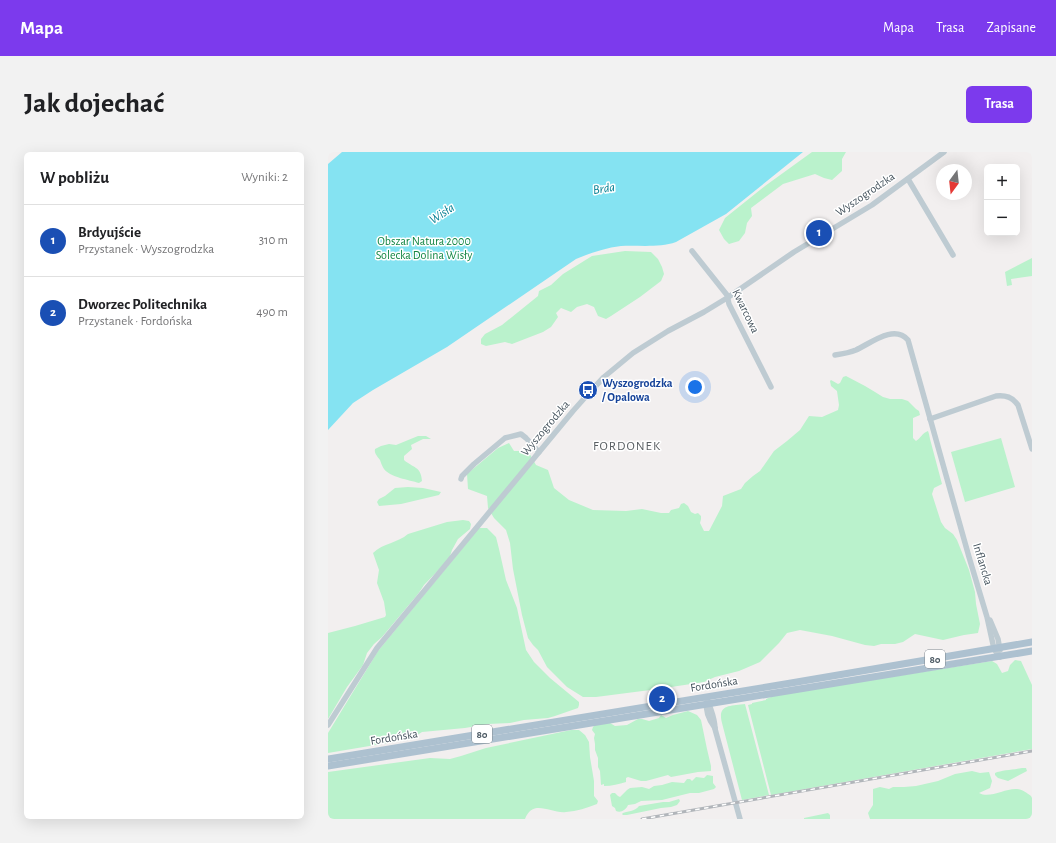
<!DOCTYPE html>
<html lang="pl">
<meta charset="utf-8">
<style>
body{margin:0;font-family:"Alegreya Sans",sans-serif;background:#f2f2f2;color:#202124}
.controls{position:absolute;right:12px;top:12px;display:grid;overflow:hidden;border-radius:6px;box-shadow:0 4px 16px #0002}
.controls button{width:36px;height:36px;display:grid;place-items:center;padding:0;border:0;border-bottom:1px solid #e0e0e0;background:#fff;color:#202124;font:20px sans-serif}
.compass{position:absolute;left:608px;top:12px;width:36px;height:36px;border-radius:50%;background:#fff;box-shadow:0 4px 16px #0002;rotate:195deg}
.you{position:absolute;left:367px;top:235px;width:14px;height:14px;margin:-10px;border:3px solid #fff;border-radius:50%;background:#1a73e8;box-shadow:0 0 0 6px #1a73e833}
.badge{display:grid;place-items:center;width:26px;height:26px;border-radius:50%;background:#7c3aed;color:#fff;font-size:13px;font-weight:700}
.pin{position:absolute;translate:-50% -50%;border:2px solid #fff;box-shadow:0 1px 4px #0006}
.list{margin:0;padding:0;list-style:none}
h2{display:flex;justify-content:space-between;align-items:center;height:52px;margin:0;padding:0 16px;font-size:17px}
h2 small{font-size:13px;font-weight:400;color:#757577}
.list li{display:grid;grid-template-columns:26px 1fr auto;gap:12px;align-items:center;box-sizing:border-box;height:72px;padding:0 16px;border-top:1px solid #e0e0e0}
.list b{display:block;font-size:15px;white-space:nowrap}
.list p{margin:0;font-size:13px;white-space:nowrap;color:#757577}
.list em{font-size:13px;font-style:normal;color:#757577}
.map{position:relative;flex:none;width:704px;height:667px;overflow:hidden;border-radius:6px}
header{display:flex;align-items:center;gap:24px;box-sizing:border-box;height:56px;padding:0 20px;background:#7c3aed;color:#fff}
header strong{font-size:19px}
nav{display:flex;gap:22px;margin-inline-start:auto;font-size:14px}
.intro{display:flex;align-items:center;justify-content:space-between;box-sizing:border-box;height:96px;padding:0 24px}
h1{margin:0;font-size:28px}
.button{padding:10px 18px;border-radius:6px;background:#7c3aed;color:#fff;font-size:14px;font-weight:700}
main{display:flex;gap:24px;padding:0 24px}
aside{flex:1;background:#fff;border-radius:6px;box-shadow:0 4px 16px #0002}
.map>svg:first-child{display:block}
.green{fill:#baf2cc}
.water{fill:#85e3f2}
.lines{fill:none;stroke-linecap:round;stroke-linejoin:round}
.minor{stroke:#becbd2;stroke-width:5.5}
.major{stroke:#adc1d0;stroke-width:7}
.rail-casing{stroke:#b1b5ba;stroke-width:3}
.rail{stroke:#fff;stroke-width:1.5;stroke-dasharray:4.5;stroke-linecap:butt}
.labels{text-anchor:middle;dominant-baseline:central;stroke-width:3;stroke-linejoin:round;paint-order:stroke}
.shield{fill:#fff;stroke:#7e878e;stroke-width:1}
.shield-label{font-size:11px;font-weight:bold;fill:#46545e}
.street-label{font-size:12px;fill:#46545e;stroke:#fff}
.park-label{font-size:12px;fill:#118542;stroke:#fff}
.transit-label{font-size:12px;font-weight:bold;fill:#164399;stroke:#fff;text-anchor:start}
.water-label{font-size:13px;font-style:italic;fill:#068093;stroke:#fff}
.neighbourhood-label{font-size:13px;letter-spacing:1px;fill:#5b6064;stroke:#fff}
</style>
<header>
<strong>Mapa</strong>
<nav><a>Mapa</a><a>Trasa</a><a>Zapisane</a></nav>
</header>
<div class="intro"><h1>Jak dojechać</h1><a class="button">Trasa</a></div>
<main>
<aside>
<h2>W pobliżu<small>Wyniki: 2</small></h2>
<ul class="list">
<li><span class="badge" style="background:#1a4fb4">1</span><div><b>Brdyujście</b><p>Przystanek · Wyszogrodzka</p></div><em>310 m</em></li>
<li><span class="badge" style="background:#1a4fb4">2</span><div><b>Dworzec Politechnika</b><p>Przystanek · Fordońska</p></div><em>490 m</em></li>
</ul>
</aside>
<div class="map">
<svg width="704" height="667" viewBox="0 0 704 667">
<rect width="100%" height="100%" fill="#f2efef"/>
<g class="green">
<polygon points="484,0 518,0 514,7 514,19 504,28 496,26 487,22 455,32 423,56 424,64 419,71 417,81 411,89 401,92 396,87 391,78 397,66 437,34"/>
<polygon points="297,99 323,100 330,107 334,115 336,122 333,129 312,145 283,164 278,167 270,164 266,155 259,152 249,155 243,160 233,156 228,161 230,165 223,175 215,180 184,192 177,190 158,194 153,192 153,187 157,182 174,173 210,144 211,139 223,133 235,122 264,104"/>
<polygon points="704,106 704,124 683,127 684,133 679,134 677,120"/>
<path d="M518,224L537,234L547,240L555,245L562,247H574L580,249L588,257L591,259L592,263L585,266V286L588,289C593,286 594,281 600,279L601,282L602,287L614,332L606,336L604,342L613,370L617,376L625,382L629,388L641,418L647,440L648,452L652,472L650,481L636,483L615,488L587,482L575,490L567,492H553L546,494L537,493L504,484L472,478L459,481L451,491L432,510L411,519L387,525L376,530L330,537L268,545H255L239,535L219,515L210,498L205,493L200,486L194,463L185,417L182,391L178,378L166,366L160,356L159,344L140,337L139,322L170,296L181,291L186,299H200L208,313L220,318L226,336L241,348L265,358L298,359L314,357L333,361H341L343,358L351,356L353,352L356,351L360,354L363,360L367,362L370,361L373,364V367L372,371L376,379H381L394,354L395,344L413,337L417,331L425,324L432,319L446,299L459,289L472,278L481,264L494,265L510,258L511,253L509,239L503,234L502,229L503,228L510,232L512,231L515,225Z"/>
<path d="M90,284H98L103,287H95L83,293L84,297L76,304V308C85,316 93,314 94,329L91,331C81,328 62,325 56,317C54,314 53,311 52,308C49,304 46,301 47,297L53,294L61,292L68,293Z"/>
<polygon points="673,286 687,335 637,350 623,300"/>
<polygon points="80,335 95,336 113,340 111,343 73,352 51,354 49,350 51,347 57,344 67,336"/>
<path d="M135,368L141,369L143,372L142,377L130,387L124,398L121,407L96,433L90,442L54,485L46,492L39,501L35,513L19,535L0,567V481L27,474L57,465L58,463L56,450L49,431L51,418L45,401C55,391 70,391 80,382L119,370Z"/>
<polygon points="151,376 159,376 168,385 171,397 178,428 189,456 198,498 206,510 222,526 251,550 251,553 250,556 227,564 220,566 196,568 182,571 160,572 137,576 94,580 83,587 0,601 0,581 50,499"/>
<polygon points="687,508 693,509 704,533 704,597 443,643 420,553 424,552 424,551 438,548 438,547 448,543 664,509 669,512 674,521 680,519 682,513"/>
<path d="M417,552L441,643L414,648L394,571C389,552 403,554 417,552Z"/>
<path d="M360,559L369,563L373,568L379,597L383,614V619L370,620L343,625L340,623L318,629H313L300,625L298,626V630C291,632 284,634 276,634V632L273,633L272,619L270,615V606L267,598V592L266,586L267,582L264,578L265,575L267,573L282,571L287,574L299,573L310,567H314L321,569L331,566L333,563L338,566L345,563Z"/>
<path d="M243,578H251L257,583L261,590L262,605L266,629V644L270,649L269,652C259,656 249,659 238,660C223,662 205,646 197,667H0V620L102,606L122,607L133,604L158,596Z"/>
<path d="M694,616H698L699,619L680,629L670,626L667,623V621C674,618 686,618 694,616Z"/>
<path d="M644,619L652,621L661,620L664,629L662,636L651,641C662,647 677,636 689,637C694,637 699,641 703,644L704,646V667H542L540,661L545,653V637L552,635L561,637L565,635H576L588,634L610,629L627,622Z"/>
<path d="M379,623L385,624V631L388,635L386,637L371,641H362L334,648L313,649L307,652L300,653C298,658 293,661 288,659L287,656L284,654L282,643L284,641H287L290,644L292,645L299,638L302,636L314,635L321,637L326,634L334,633L344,630L356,631L359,627H362L364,629L368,625L376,626Z"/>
<path d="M351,647L352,649L349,653L343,655L333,656L299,663H295L294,662L295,661C301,659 307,659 311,654L335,650H341Z"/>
<polygon points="500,661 502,663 502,667 476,667 476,666"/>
</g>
<path class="water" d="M14,0H475L398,62L348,90C331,96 311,93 293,94C277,96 262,101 248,107L119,195L45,238L25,251L0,278V12Z"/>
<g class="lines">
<g class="minor">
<polyline points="580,27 625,103"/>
<polyline points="364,99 368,104 399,143 401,152 443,235"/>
<path d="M507,203C514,202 521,201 528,198C543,191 566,172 580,188L641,405L659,465L666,497L672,505"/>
<path d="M602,267L668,244C678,243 684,245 690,253L704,297"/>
<polyline points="133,327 134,324 146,312 177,286 193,282 198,286 211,300"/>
<polyline points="662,468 670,487 672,498"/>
<path d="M379,549C377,559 381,568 387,576"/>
<path d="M380,549C383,559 387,566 387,577L412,667"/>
<polyline points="0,573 49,496 245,259 261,241 276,225 305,201 340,179 376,160 399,146 466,100 544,53 616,0"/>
</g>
<g class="major">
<polyline points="0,607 463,531 704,490"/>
<polyline points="0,614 704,499"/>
</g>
<defs>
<polyline id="rail" points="314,667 704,599"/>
</defs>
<use href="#rail" class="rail-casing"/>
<use href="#rail" class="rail"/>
</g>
<defs>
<symbol id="bus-disc" viewBox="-11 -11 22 22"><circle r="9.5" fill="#1a4fb4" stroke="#fff"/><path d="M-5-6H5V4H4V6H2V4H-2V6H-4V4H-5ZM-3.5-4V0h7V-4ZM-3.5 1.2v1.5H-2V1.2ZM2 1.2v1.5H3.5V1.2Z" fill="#fff"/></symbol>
</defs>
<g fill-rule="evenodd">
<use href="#bus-disc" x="249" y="227" width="22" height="22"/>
</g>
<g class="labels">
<g class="shield">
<rect x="597" y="498" width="20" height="18" rx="3"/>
<rect x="144" y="573" width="20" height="18" rx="3"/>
</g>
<g class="shield-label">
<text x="607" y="507">80</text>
<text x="154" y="582">80</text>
</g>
<g class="street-label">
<text transform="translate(537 42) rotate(-34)">Wyszogrodzka</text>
<text transform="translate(418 159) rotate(64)">Kwarcowa</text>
<text transform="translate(217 276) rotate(-50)">Wyszogrodzka</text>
<text transform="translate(655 412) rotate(73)">Inflancka</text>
<text transform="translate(386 532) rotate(-9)">Fordońska</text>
<text transform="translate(66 585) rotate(-9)">Fordońska</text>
</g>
<g class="park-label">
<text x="96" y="89">Obszar Natura 2000<tspan x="96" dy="14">Solecka Dolina Wisły</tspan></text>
</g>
<g class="transit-label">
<text x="274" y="231">Wyszogrodzka<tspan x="274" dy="14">/ Opalowa</tspan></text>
</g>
<g class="water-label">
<text transform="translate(276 37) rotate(-8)">Brda</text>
<text transform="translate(114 62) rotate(-33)">Wisła</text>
</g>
<g class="neighbourhood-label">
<text x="299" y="294">FORDONEK</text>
</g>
</g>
</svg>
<div class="controls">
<button>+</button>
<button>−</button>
</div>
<svg class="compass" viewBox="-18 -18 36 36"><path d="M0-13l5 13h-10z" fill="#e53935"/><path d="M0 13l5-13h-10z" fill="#757577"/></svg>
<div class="you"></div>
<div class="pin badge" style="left:491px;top:81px;background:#1a4fb4">1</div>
<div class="pin badge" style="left:334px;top:547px;background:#1a4fb4">2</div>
</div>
</main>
